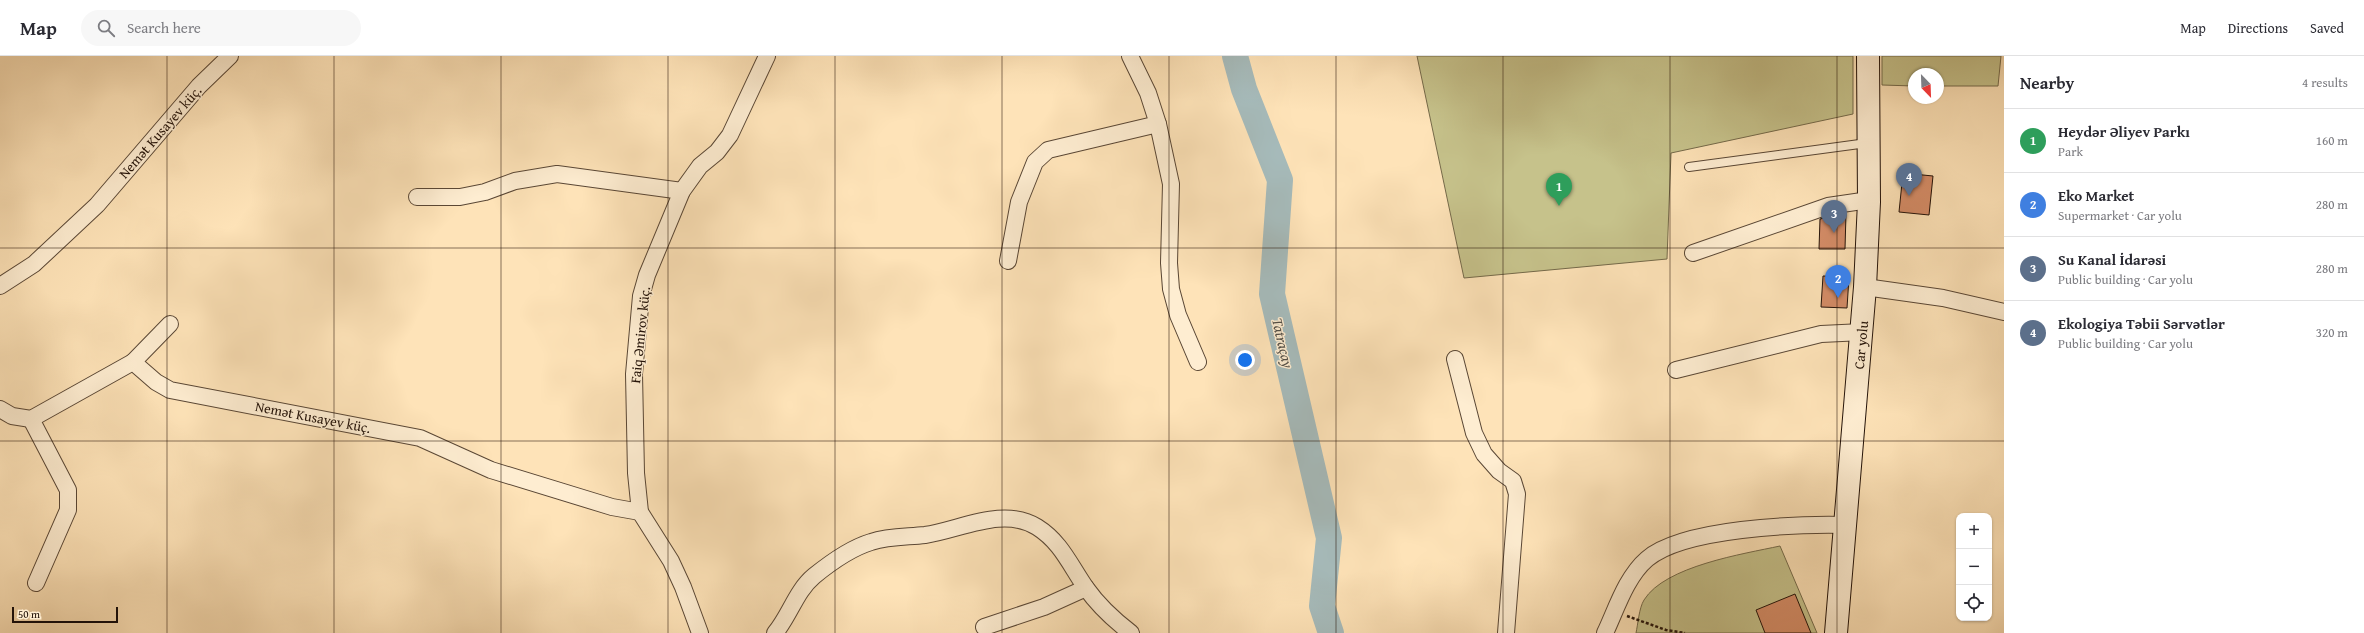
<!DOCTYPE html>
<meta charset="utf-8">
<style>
body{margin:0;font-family:"Gentium Book Plus",serif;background:#f7f7f7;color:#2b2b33}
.controls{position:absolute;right:12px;bottom:12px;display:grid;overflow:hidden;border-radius:8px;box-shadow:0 1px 3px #0004}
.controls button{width:36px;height:36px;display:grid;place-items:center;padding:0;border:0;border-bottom:1px solid #e1e1e2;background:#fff;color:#2b2b33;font:20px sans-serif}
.compass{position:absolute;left:1908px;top:12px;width:36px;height:36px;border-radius:50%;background:#fff;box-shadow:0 1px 3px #0004;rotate:157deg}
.scale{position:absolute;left:12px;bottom:10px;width:106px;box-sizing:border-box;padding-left:4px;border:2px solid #241309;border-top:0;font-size:11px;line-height:14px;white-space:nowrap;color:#241309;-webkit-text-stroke:3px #feedd1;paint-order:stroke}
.you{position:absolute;left:1245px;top:304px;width:14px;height:14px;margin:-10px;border:3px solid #fff;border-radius:50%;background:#1a73e8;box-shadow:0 0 0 6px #1a73e833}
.badge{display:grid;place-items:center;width:26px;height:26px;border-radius:50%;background:#8f2418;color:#fff;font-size:13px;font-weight:700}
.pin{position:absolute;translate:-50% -33px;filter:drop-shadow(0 1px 2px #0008)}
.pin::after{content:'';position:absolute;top:21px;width:14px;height:12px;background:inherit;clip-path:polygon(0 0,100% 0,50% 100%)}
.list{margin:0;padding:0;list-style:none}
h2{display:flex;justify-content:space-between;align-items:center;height:52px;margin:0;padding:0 16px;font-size:17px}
h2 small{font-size:13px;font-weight:400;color:#7c7c81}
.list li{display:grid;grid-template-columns:26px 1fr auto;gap:12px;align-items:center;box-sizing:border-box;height:64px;padding:0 16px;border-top:1px solid #e1e1e2}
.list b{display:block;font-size:15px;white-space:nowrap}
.list p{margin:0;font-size:13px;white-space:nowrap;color:#7c7c81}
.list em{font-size:13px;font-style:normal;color:#7c7c81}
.icon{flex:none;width:22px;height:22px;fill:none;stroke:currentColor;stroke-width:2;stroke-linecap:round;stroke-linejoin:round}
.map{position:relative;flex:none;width:2004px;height:577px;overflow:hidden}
header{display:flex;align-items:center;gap:24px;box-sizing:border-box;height:56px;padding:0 20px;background:#fff;border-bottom:1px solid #e1e1e2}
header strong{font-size:19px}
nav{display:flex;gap:22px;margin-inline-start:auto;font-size:14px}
.search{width:280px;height:36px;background:#f7f7f7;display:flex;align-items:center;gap:10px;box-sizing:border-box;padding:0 14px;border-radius:22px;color:#7c7c81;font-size:15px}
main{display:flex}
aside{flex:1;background:#fff}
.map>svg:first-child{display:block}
.green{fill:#c6c28b;stroke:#756a4a}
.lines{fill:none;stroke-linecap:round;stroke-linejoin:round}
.river{stroke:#a6bbbb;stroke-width:26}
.building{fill:#d58d68;stroke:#241309}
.lane-casing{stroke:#5a4735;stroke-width:10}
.street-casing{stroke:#5a4735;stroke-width:18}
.secondary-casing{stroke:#241309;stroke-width:24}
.path{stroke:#241309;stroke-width:2.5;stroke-dasharray:3 2;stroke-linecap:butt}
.lane{stroke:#feedd1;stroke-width:8}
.street{stroke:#feedd1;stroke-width:16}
.secondary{stroke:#feedd1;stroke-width:22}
.grid{fill:none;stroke:#241309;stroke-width:1;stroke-opacity:0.55}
.labels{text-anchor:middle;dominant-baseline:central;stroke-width:3;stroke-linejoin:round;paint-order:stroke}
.street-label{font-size:14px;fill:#241309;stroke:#feedd1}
.water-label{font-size:15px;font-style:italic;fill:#524e47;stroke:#feedd1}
</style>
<header>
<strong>Map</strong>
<div class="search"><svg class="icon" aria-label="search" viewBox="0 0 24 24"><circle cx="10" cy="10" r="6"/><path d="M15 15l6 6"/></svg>Search here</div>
<nav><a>Map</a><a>Directions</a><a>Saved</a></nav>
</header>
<main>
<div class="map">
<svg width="2004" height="577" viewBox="0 0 2004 577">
<rect width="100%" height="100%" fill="#fee3b8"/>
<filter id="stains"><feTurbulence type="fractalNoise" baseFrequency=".005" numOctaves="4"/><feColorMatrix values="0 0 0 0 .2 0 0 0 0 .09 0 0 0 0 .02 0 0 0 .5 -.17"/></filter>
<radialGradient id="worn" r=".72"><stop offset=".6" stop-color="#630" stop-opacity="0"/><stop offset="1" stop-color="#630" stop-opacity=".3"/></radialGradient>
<g class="green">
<polygon points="1417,0 1853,0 1853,58 1671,97 1667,203 1464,222"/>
<polygon points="1882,0 2001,0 1998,30 1938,30 1938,18 1914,18 1914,30 1882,29"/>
<path d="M1780,490L1817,577H1636C1638,568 1639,552 1644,544C1665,510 1743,498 1780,490Z"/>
</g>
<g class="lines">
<polyline class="river" points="1235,0 1244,33 1280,124 1272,238 1329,482 1322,550 1331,577"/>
</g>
<g class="building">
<polygon points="1903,117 1933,120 1929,159 1899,156"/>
<polygon points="1846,157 1845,193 1819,193 1820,163"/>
<polygon points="1823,220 1849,221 1847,252 1821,251"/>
<polygon points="1795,538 1811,577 1765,577 1756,554"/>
</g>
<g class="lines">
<defs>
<polyline id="lane" points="1689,111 1867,87"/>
<g id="street">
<polyline points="1130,0 1148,37 1158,68 1171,128 1169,207 1171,233 1178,259 1198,306"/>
<polyline points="417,141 460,141 485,136 515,125 557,118 682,135"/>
<polyline points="1693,197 1828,150 1869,144"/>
<polyline points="1008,205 1019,146 1035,106 1048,94 1158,68"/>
<polyline points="0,230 34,208 97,149 199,30 230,0"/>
<polyline points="1865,231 1943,242 2004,256"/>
<polyline points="1455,303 1474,377 1484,398 1499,415 1513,425 1517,438 1506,577"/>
<polyline points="133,306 170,268"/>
<polyline points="1676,314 1821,278 1863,276"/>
<polyline points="0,353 12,360 31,363 133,306 156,326 170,334 420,382 491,414 612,451 640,456"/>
<polyline points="31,363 68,434 68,454 36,527"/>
<polyline points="984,571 1044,551 1086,532"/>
<polyline points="700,577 683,531 671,505 640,456 636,417 634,318 641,240 647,219 682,135 700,110 717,96 730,79 767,0"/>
<path d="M775,577C790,559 796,535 814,520C830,507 851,492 871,486C889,480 907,481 925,479C960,474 1003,450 1037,471C1061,486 1070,509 1086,532C1098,549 1114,564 1131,577"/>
<path d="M1605,577C1616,554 1626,521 1647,503C1683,472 1797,468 1845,469"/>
</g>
<polyline id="secondary" points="1836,577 1865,231 1869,146 1868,0"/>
</defs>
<use href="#lane" class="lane-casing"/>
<use href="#street" class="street-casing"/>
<use href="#secondary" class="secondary-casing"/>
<polyline class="path" points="1627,560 1666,574 1685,577"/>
<use href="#lane" class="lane"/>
<use href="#street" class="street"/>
<use href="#secondary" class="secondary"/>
</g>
<path class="grid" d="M167,0V577M334,0V577M501,0V577M668,0V577M835,0V577M1002,0V577M1169,0V577M1336,0V577M1503,0V577M1670,0V577M1837,0V577M0,192H2004M0,385H2004"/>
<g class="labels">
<g class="street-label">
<text transform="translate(160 76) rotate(-49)">Nemət Kusayev küç.</text>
<text transform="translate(640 279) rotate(-84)">Faiq Əmirov küç.</text>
<text transform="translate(1861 289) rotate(-85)">Car yolu</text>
<text transform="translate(313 361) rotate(11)">Nemət Kusayev küç.</text>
</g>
<g class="water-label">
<text transform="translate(1283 287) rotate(77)">Tatraçay</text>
</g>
</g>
<rect width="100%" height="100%" filter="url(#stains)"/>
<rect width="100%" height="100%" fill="url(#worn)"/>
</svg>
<div class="controls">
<button>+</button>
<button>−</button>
<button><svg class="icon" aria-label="locate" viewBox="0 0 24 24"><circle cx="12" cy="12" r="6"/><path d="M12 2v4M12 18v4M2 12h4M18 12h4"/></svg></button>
</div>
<svg class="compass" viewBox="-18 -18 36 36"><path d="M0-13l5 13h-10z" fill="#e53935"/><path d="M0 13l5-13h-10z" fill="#7c7c81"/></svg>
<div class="scale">50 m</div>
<div class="you"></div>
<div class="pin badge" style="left:1559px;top:150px;background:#2e9e5b">1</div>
<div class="pin badge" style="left:1838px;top:242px;background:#3f7fe0">2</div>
<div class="pin badge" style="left:1834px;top:177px;background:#5c6f8a">3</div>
<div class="pin badge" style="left:1909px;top:140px;background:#5c6f8a">4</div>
</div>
<aside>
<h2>Nearby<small>4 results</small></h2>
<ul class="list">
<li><span class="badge" style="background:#2e9e5b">1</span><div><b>Heydər Əliyev Parkı</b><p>Park</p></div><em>160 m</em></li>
<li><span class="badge" style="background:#3f7fe0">2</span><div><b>Eko Market</b><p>Supermarket · Car yolu</p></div><em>280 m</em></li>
<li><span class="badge" style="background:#5c6f8a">3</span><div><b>Su Kanal İdarəsi</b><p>Public building · Car yolu</p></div><em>280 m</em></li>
<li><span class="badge" style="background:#5c6f8a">4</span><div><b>Ekologiya Təbii Sərvətlər</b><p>Public building · Car yolu</p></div><em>320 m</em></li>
</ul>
</aside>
</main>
